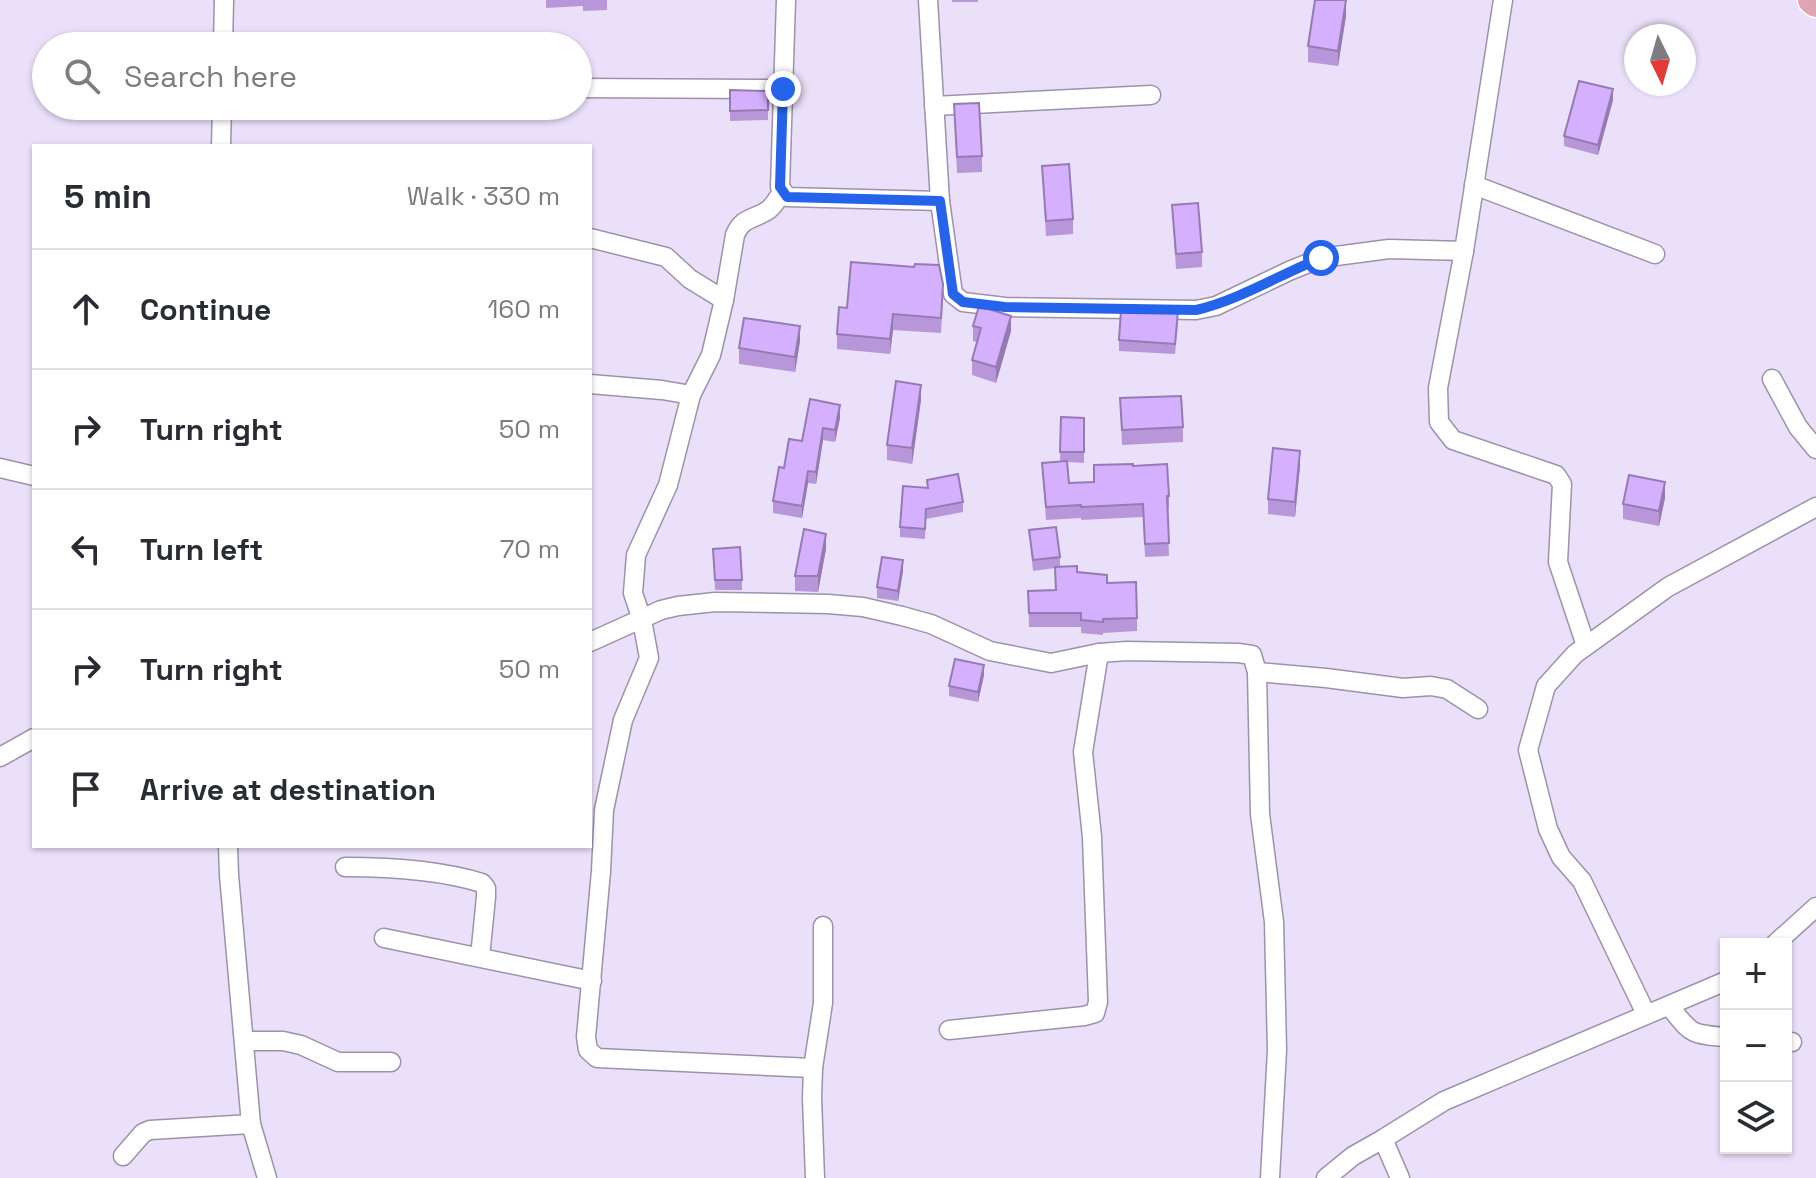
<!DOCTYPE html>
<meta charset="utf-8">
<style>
body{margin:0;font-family:"Space Grotesk",sans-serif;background:#f2f2f3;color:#2b2b33}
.controls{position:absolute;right:24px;bottom:24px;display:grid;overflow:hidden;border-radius:0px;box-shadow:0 2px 6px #0004}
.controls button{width:72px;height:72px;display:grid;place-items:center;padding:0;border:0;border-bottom:2px solid #e1e1e2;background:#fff;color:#2b2b33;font:40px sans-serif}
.compass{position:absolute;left:1624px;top:24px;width:72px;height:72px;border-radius:50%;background:#fff;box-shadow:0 2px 6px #0004;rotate:175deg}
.stop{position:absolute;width:24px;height:24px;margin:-18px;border:6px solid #2563eb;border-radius:50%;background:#fff}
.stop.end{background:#2563eb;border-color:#fff;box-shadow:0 2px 8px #0008}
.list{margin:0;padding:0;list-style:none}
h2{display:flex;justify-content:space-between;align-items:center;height:104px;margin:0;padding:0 32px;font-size:34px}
h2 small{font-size:26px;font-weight:400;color:#7c7c81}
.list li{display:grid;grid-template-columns:52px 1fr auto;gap:24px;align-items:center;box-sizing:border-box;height:120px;padding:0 32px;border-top:2px solid #e1e1e2}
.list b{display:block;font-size:30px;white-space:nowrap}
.list em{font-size:26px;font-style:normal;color:#7c7c81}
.icon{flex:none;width:44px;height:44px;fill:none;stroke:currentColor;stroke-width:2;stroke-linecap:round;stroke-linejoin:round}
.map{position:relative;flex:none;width:1816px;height:1178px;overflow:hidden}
.search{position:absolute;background:#fff;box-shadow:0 2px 6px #0004;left:32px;top:32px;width:560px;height:88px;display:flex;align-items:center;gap:20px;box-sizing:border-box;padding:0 28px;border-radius:44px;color:#7c7c81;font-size:30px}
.panel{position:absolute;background:#fff;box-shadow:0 2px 6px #0004;left:32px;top:144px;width:560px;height:704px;border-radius:0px}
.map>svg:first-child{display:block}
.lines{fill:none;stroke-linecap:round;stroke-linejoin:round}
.street-casing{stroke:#9c92a9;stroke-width:21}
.primary-casing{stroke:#fff;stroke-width:31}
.street{stroke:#fff;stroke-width:18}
.primary{stroke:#e1a4b3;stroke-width:28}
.wall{fill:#b797da}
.shaded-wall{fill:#957bb2}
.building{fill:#d5b0fe;stroke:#957bb2;stroke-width:2}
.route{stroke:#2563eb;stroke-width:10}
</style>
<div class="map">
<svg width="1816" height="1178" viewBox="0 0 1816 1178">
<rect width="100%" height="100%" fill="#ebe0f9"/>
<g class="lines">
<defs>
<g id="street">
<polyline points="786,0 780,187 787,197 940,201"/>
<polyline points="928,0 940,201 953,294 963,302 1005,307 1196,310 1216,306 1289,271 1321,258 1389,249 1464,251"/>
<polyline points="1503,0 1464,251 1438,388 1439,422 1453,440 1556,475 1562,484 1558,562 1586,646"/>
<polyline points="223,46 224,0"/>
<polyline points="578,88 783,89"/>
<polyline points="934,106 1151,95"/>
<polyline points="221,146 222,106"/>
<polyline points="1474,185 1655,254"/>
<path d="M782,192C777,199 773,208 765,212C751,220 742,218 735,235L724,300L711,355L691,395L668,485L636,555L633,593L642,620L649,658L623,720L604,810L601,871L586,1037L588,1050L597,1058L813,1068"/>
<polyline points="590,238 666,257 690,279 724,300"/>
<polyline points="1772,379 1798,427 1816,449"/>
<polyline points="590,384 662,390 691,395"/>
<polyline points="0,468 34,476"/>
<polyline points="590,642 661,610 678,606 715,602 828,604 863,607 902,616 931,624 990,651 1051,663 1099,653 1127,651 1238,653 1252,655 1257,672 1260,814 1274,922 1277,1050 1270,1178"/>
<polyline points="1257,672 1326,678 1403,688 1431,686 1447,689 1478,709"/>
<polyline points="0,757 34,738"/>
<polyline points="228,846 229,875 251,1124 267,1178"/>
<path d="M345,867C389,867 440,870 482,883L486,888V897L480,957"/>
<polyline points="384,938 592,981"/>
<polyline points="1775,944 1816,907"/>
<path d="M1669,1006C1692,1034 1689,1034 1726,1037"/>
<polyline points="1646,1014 1582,881 1561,857 1548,829 1528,750 1546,686 1575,654 1668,587 1816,507"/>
<polyline points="949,1030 1084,1016 1095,1013 1098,1002 1092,837 1083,752 1099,653"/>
<polyline points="245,1041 283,1041 301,1045 338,1062 391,1062"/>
<polyline points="1786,1042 1792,1042"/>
<polyline points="1383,1139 1400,1178"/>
<polyline points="123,1156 143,1133 150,1130 251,1124"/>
<polyline points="815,1178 812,1098 813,1068 823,1003 823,926"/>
<polyline points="1326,1178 1353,1156 1383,1139 1444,1101 1726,981"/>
</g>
<polyline id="primary" points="1812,0 1816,3"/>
</defs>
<use href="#street" class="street-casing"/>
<use href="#primary" class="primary-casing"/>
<use href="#street" class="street"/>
<use href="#primary" class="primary"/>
</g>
<g class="wall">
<polygon points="546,0 607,0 607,10 583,11 583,6 546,8"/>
<rect x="952" y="0" width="26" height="2"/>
<polygon points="1346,16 1338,66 1308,62 1308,46"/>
<polygon points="730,90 768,91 768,120 730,121"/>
<polygon points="1613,100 1598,155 1564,146 1564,136"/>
<polygon points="954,104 982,156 982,172 957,173"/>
<polygon points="1042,166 1073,219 1073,234 1046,236"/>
<polygon points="1172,205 1202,252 1202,267 1176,269"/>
<polygon points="943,299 941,333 893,330 890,354 837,349 837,334 847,308"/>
<polygon points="1178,322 1175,354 1119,351 1119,340"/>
<polygon points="973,326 1011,331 996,383 972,375 972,360 977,342 973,341"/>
<polygon points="800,341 795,372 739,364 739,348"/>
<polygon points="1120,398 1183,427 1183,442 1122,445"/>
<polygon points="921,400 912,464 887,460 887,445"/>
<polygon points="1061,417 1084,418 1084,463 1067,462 1069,483 1094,482 1133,466 1169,496 1169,509 1167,509 1169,556 1145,557 1143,517 1081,520 1081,518 1046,520 1042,463 1060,462"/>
<polygon points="840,418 835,442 823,440 816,484 808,483 802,518 773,513 773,501 784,468 802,441"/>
<polygon points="1300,466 1295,517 1268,514 1268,499"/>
<polygon points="927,480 963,502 963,512 926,519 925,539 900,537 900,527 927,488"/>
<polygon points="1665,498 1659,526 1623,519 1623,504"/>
<polygon points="1029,530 1060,557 1060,567 1107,583 1137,618 1137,631 1103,633 1103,635 1081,633 1081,627 1029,627 1028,591 1056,590 1055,568 1033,571"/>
<polygon points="713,549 742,580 742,590 715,590"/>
<polygon points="826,549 818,592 795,591 795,576"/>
<polygon points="903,571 898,601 877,598 877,587"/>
<polygon points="984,675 978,702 949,696 949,686"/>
</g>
<g class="shaded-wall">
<polygon points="1346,0 1346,16 1338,66 1338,51"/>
<polygon points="1613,89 1613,100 1598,155 1598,145"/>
<polygon points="893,314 893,330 890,354 890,339"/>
<polygon points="1011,316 1011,331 996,383 996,367"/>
<polygon points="800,326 800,341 795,372 795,357"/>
<polygon points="921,385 921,400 912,464 912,448"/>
<polygon points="840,405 840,418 835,442 835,430"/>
<polygon points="823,428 823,440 816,484 816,472"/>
<polygon points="1300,451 1300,466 1295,517 1295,502"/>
<polygon points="808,471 808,483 802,518 802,506"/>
<polygon points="1665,482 1665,498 1659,526 1659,511"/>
<polygon points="826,534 826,549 818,592 818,576"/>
<polygon points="903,560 903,571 898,601 898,591"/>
<polygon points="984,665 984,675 978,702 978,692"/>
</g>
<g class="building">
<polygon points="1315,0 1346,0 1338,51 1308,46"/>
<polygon points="1579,81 1613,89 1598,145 1564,136"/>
<polygon points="730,90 768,91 768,110 730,111"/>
<polygon points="979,103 982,156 957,157 954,104"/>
<polygon points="1069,164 1073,219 1046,221 1042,166"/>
<polygon points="1198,203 1202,252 1176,254 1172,205"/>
<polygon points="851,262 914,267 915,264 939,265 943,284 941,318 893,314 890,339 837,334 839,307 847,308"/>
<polygon points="979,306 1011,316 996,367 972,360 981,328 973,326"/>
<polygon points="1121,310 1178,311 1175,344 1119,340"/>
<polygon points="744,318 800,326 795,357 739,348"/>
<polygon points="896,381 921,385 912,448 887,445"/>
<polygon points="1181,396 1183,427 1122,430 1120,398"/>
<polygon points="810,399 840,405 835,430 823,428 816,472 808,471 802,506 773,501 779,467 784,468 789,439 802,441"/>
<polygon points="1061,417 1084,418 1084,452 1060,452"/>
<polygon points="1273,448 1300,451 1295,502 1268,499"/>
<polygon points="1067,461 1069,483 1094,482 1094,465 1133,464 1133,466 1167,464 1169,496 1167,496 1169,543 1145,544 1143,504 1081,507 1081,505 1046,507 1042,463"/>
<polygon points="958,474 963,502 926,509 925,529 900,527 903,486 928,488 927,480"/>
<polygon points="1629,475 1665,482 1659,511 1623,504"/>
<polygon points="1056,527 1060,557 1033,560 1029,530"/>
<polygon points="804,529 826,534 818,576 795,576"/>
<polygon points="740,547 742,580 715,580 713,549"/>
<polygon points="882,557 903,560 898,591 877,587"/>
<polygon points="1077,566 1077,572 1107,575 1107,583 1136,582 1137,618 1103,619 1103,622 1081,620 1081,613 1029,613 1028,591 1056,590 1055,567"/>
<polygon points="955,659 984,665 978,692 949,686"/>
</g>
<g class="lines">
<path class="route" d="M783,89L780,187L787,197L940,201L953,294L963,302L1005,307L1196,310C1237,301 1281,274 1321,258"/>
</g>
</svg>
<div class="controls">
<button>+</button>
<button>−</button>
<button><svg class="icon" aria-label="layers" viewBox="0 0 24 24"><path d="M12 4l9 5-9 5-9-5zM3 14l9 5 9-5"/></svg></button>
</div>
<svg class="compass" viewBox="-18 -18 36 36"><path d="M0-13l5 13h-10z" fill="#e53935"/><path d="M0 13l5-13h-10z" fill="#7c7c81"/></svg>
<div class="stop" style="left:1321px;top:258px"></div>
<div class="stop end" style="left:783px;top:89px"></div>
<div class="search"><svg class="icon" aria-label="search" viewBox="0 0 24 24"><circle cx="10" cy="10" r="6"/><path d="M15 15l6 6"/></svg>Search here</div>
<section class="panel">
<h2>5 min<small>Walk · 330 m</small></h2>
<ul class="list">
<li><svg class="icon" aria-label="ahead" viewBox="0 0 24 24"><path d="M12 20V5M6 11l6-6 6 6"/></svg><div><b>Continue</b></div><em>160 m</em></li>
<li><svg class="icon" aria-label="right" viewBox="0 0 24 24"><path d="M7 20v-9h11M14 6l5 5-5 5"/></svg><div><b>Turn right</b></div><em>50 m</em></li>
<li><svg class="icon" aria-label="left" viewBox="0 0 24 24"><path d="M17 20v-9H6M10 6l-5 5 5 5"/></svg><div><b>Turn left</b></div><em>70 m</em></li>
<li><svg class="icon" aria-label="right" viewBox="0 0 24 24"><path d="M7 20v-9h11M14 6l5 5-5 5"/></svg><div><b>Turn right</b></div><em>50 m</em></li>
<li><svg class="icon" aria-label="arrive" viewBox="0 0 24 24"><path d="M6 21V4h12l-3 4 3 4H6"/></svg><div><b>Arrive at destination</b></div></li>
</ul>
</section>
</div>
